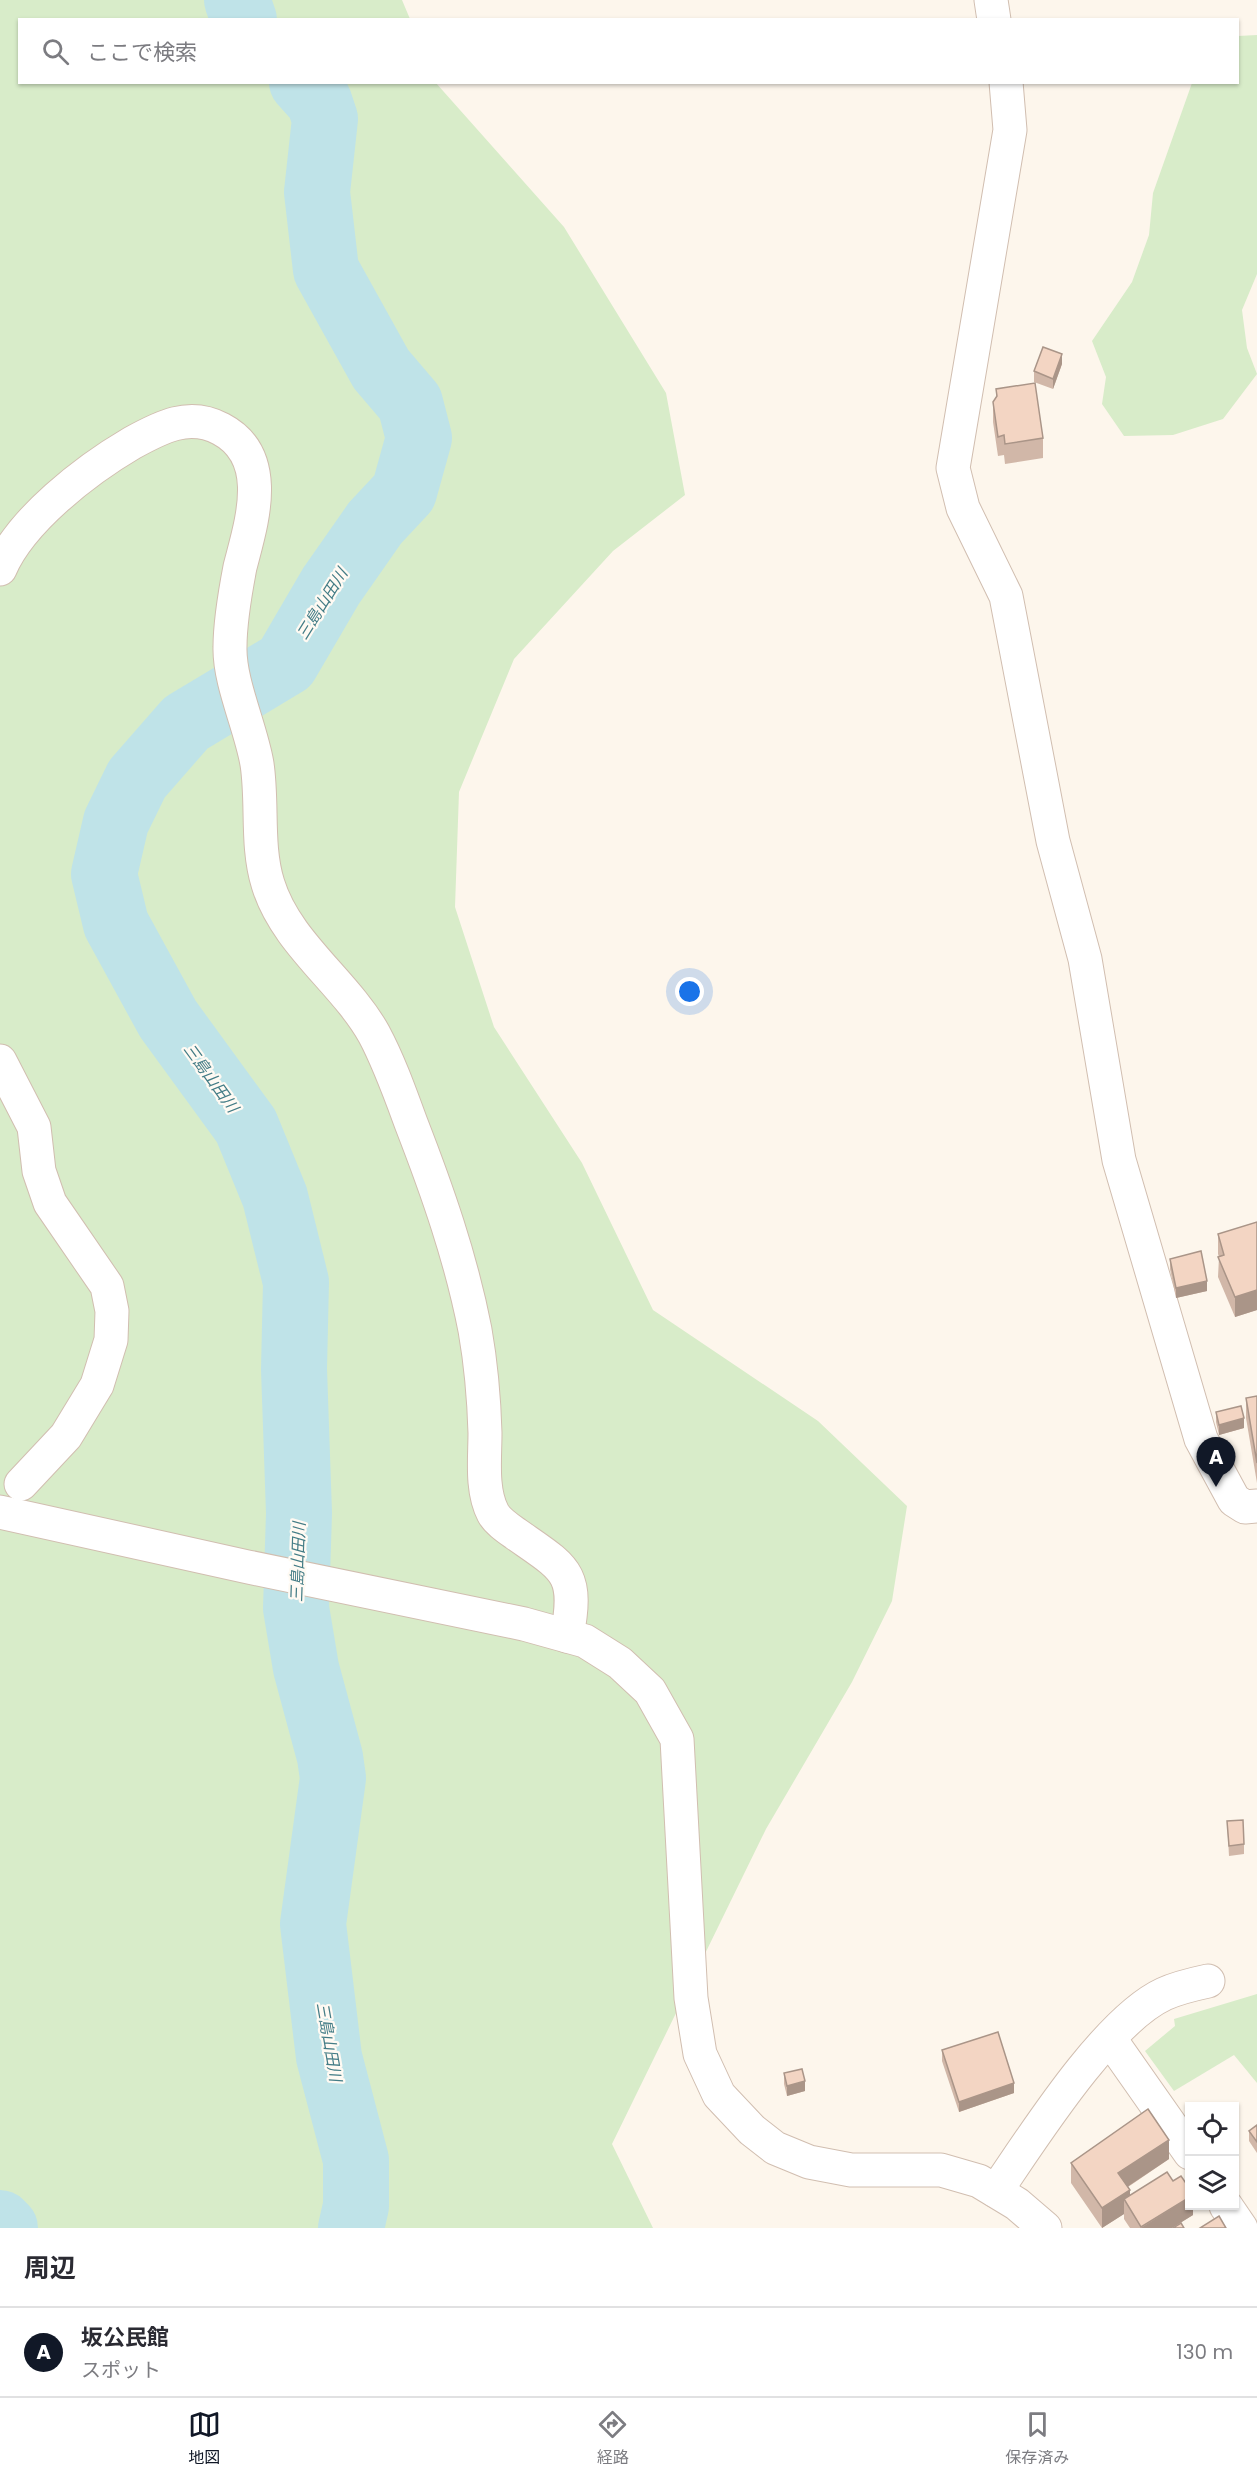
<!DOCTYPE html>
<html lang="ja">
<meta charset="utf-8">
<style>
body{margin:0;font-family:Poppins,"Noto Sans JP",sans-serif;background:#f2f2f3;color:#2b2b33}
.controls{position:absolute;right:18px;bottom:18px;display:grid;overflow:hidden;border-radius:0px;box-shadow:0 2px 4px #0004}
.controls button{width:54px;height:54px;display:grid;place-items:center;padding:0;border:0;border-bottom:2px solid #e1e1e2;background:#fff;color:#2b2b33;font:30px sans-serif}
.you{position:absolute;left:690px;top:992px;width:21px;height:21px;margin:-15px;border:4px solid #fff;border-radius:50%;background:#1a73e8;box-shadow:0 0 0 9px #1a73e833}
.badge{display:grid;place-items:center;width:39px;height:39px;border-radius:50%;background:#111827;color:#fff;font-size:20px;font-weight:700}
.pin{position:absolute;translate:-50% -50px;filter:drop-shadow(0 2px 3px #0008)}
.pin::after{content:'';position:absolute;top:32px;width:21px;height:18px;background:inherit;clip-path:polygon(0 0,100% 0,50% 100%)}
.list{margin:0;padding:0;list-style:none}
h2{display:flex;justify-content:space-between;align-items:center;height:78px;margin:0;padding:0 24px;font-size:26px}
h2 small{font-size:20px;font-weight:400;color:#7c7c81}
.list li{display:grid;grid-template-columns:39px 1fr auto;gap:18px;align-items:center;box-sizing:border-box;height:90px;padding:0 24px;border-top:2px solid #e1e1e2}
.list b{display:block;font-size:22px;white-space:nowrap}
.list p{margin:0;font-size:20px;white-space:nowrap;color:#7c7c81}
.list em{font-size:20px;font-style:normal;color:#7c7c81}
.icon{flex:none;width:33px;height:33px;fill:none;stroke:currentColor;stroke-width:2;stroke-linecap:round;stroke-linejoin:round}
.map{position:relative;flex:none;width:1257px;height:2228px;overflow:hidden}
.search{position:absolute;background:#fff;box-shadow:0 2px 4px #0004;left:18px;right:18px;top:18px;height:66px;display:flex;align-items:center;gap:15px;box-sizing:border-box;padding:0 21px;border-radius:0px;color:#7c7c81;font-size:22px}
.sheet{height:168px;background:#fff}
nav{display:flex;justify-content:space-around;align-items:center;box-sizing:border-box;height:84px;border-top:2px solid #e1e1e2;background:#fff;font-size:16px;color:#7c7c81}
nav a{display:grid;justify-items:center;gap:3px}
nav .on{color:#111827}
.map>svg:first-child{display:block}
.green{fill:#d8ecc9}
.lines{fill:none;stroke-linecap:round;stroke-linejoin:round}
.river{stroke:#bfe3e8;stroke-width:66}
.minor-casing{stroke:#d1beb0;stroke-width:35}
.minor{stroke:#fff;stroke-width:33}
.wall{fill:#d1b7a8}
.shaded-wall{fill:#aa9588}
.building{fill:#f3d5c3;stroke:#aa9588;stroke-width:1.5}
.labels{text-anchor:middle;dominant-baseline:central;stroke-width:4.5;stroke-linejoin:round;paint-order:stroke}
.water-label{font-size:16px;font-style:italic;fill:#437c86;stroke:#fffaf3}
</style>
<div class="map">
<svg width="1257" height="2228" viewBox="0 0 1257 2228">
<rect width="100%" height="100%" fill="#fdf6ec"/>
<g class="green">
<polygon points="0,0 402,0 410,19 20,20 20,82 436,83 564,227 666,393 685,495 613,551 514,659 459,792 455,907 494,1027 582,1163 653,1310 818,1421 907,1506 892,1601 852,1682 766,1829 612,2144 653,2228 0,2228"/>
<polygon points="1257,35 1257,274 1242,310 1247,348 1257,374 1223,419 1173,435 1124,436 1102,404 1106,377 1092,341 1132,282 1149,235 1153,193 1192,83 1238,82 1238,36"/>
<polygon points="1257,1994 1257,2083 1234,2055 1174,2091 1145,2051 1175,2026 1174,2019"/>
</g>
<g class="lines">
<g class="river">
<polyline points="237,0 244,20"/>
<polyline points="302,82 319,101 325,119 317,192 326,270 381,369 410,403 419,438 404,492 375,523 331,586 286,663 186,723 137,779 116,822 104,874 116,924 168,1019 246,1126 275,1197 296,1282 294,1369 299,1513 296,1608 306,1668 330,1757 333,1778 313,1924 329,2057 356,2160 356,2206 351,2228"/>
<polyline points="0,2223 5,2228"/>
</g>
<defs>
<g id="minor">
<polyline points="991,0 994,20"/>
<polyline points="1006,82 1010,130 953,468 963,508 1006,596 1053,841 1085,959 1119,1160 1201,1439 1234,1500 1245,1507 1257,1506"/>
<path d="M0,569C21,520 86,470 132,443C161,427 189,412 221,429C274,457 251,524 240,567C235,593 230,621 230,647C229,682 251,728 257,764C263,803 256,846 268,884C286,943 345,982 374,1034C389,1062 400,1093 411,1123C437,1190 461,1258 475,1330C481,1364 484,1399 485,1433C485,1458 481,1490 493,1513C497,1521 509,1529 516,1534C566,1569 579,1572 567,1636"/>
<polyline points="0,1061 34,1127 39,1171 50,1203 107,1286 112,1311 111,1340 97,1385 66,1436 21,1484"/>
<polyline points="0,1512 248,1567 524,1624 585,1641 620,1663 650,1691 677,1739 691,1998 700,2054 719,2095 752,2130 775,2148 809,2162 851,2170 941,2170 979,2181 1017,2204 1045,2228"/>
<polyline points="1110,2039 1190,2153"/>
<path d="M996,2191C1033,2137 1106,2021 1164,1994C1177,1988 1194,1984 1208,1981"/>
<polyline points="1226,2206 1241,2228"/>
</g>
</defs>
<use href="#minor" class="minor-casing"/>
<use href="#minor" class="minor"/>
</g>
<g class="wall">
<polygon points="1062,364 1053,389 1034,382 1034,371"/>
<polygon points="996,389 1043,438 1043,458 1005,464 1004,455 998,456 993,422 993,402 996,397"/>
<polygon points="1257,1222 1257,1310 1235,1317 1218,1277 1219,1257 1218,1254 1218,1234"/>
<polygon points="1170,1259 1207,1291 1176,1298 1170,1269"/>
<polygon points="1257,1396 1257,1483 1246,1418 1246,1398"/>
<polygon points="1216,1412 1244,1428 1219,1435 1216,1422"/>
<polygon points="1227,1821 1244,1844 1244,1854 1229,1856"/>
<polygon points="942,2050 1014,2093 959,2112 942,2061"/>
<polygon points="784,2073 805,2091 787,2096 784,2084"/>
<polygon points="1257,2125 1257,2153 1249,2141 1249,2131"/>
<polygon points="1169,2159 1128,2187 1130,2195 1173,2181 1193,2205 1193,2215 1172,2228 1130,2228 1124,2219 1124,2214 1102,2228 1071,2183 1071,2163"/>
</g>
<g class="shaded-wall">
<polygon points="1062,354 1062,364 1053,389 1053,379"/>
<polygon points="1207,1281 1207,1291 1176,1298 1176,1288"/>
<polygon points="1257,1290 1257,1310 1235,1317 1235,1297"/>
<polygon points="1244,1418 1244,1428 1219,1435 1219,1425"/>
<polygon points="805,2081 805,2091 787,2096 787,2086"/>
<polygon points="1014,2083 1014,2093 959,2112 959,2102"/>
<polygon points="1169,2140 1169,2159 1118,2193 1118,2173"/>
<polygon points="1130,2190 1130,2208 1124,2199 1124,2214 1102,2228 1102,2208"/>
<polygon points="1190,2197 1190,2205 1193,2205 1193,2215 1172,2228 1141,2228"/>
</g>
<g class="building">
<polygon points="1043,347 1062,354 1053,379 1034,371"/>
<polygon points="1035,383 1043,438 1005,444 1004,435 998,437 993,402 997,396 996,389"/>
<polygon points="1257,1222 1257,1290 1235,1297 1218,1257 1224,1255 1218,1234"/>
<polygon points="1201,1251 1207,1281 1176,1288 1170,1259"/>
<polygon points="1257,1396 1257,1463 1246,1398"/>
<polygon points="1241,1406 1244,1418 1219,1425 1216,1412"/>
<polygon points="1243,1820 1244,1844 1229,1846 1227,1821"/>
<polygon points="998,2032 1014,2083 959,2102 942,2050"/>
<polygon points="802,2069 805,2081 787,2086 784,2073"/>
<polygon points="1148,2109 1169,2140 1118,2173 1130,2190 1102,2208 1071,2163"/>
<polygon points="1257,2125 1257,2142 1249,2131"/>
<polygon points="1167,2172 1173,2181 1181,2176 1190,2189 1190,2197 1141,2227 1124,2199"/>
<polygon points="1219,2216 1226,2228 1200,2228"/>
<polygon points="1181,2223 1184,2228 1173,2228"/>
</g>
<g class="labels">
<g class="water-label">
<text transform="translate(322 604) rotate(-58)">三島山田川</text>
<text transform="translate(211 1078) rotate(54)">三島山田川</text>
<text transform="translate(298 1562) rotate(-88)">三島山田川</text>
<text transform="translate(329 2042) rotate(80)">三島山田川</text>
</g>
</g>
</svg>
<div class="controls">
<button><svg class="icon" aria-label="locate" viewBox="0 0 24 24"><circle cx="12" cy="12" r="6"/><path d="M12 2v4M12 18v4M2 12h4M18 12h4"/></svg></button>
<button><svg class="icon" aria-label="layers" viewBox="0 0 24 24"><path d="M12 4l9 5-9 5-9-5zM3 14l9 5 9-5"/></svg></button>
</div>
<div class="you"></div>
<div class="pin badge" style="left:1216px;top:1487px">A</div>
<div class="search"><svg class="icon" aria-label="search" viewBox="0 0 24 24"><circle cx="10" cy="10" r="6"/><path d="M15 15l6 6"/></svg>ここで検索</div>
</div>
<section class="sheet">
<h2>周辺<small></small></h2>
<ul class="list">
<li><span class="badge">A</span><div><b>坂公民館</b><p>スポット</p></div><em>130 m</em></li>
</ul>
</section>
<nav>
<a class="on"><svg class="icon" aria-label="map" viewBox="0 0 24 24"><path d="M3 6l6-2 6 2 6-2v14l-6 2-6-2-6 2zM9 4v14M15 6v14"/></svg>地図</a>
<a><svg class="icon" aria-label="directions" viewBox="0 0 24 24"><path d="M12 3l9 9-9 9-9-9zM9 14v-3h6M13 9l2 2-2 2"/></svg>経路</a>
<a><svg class="icon" aria-label="saved" viewBox="0 0 24 24"><path d="M7 4h10v16l-5-4-5 4z"/></svg>保存済み</a>
</nav>
